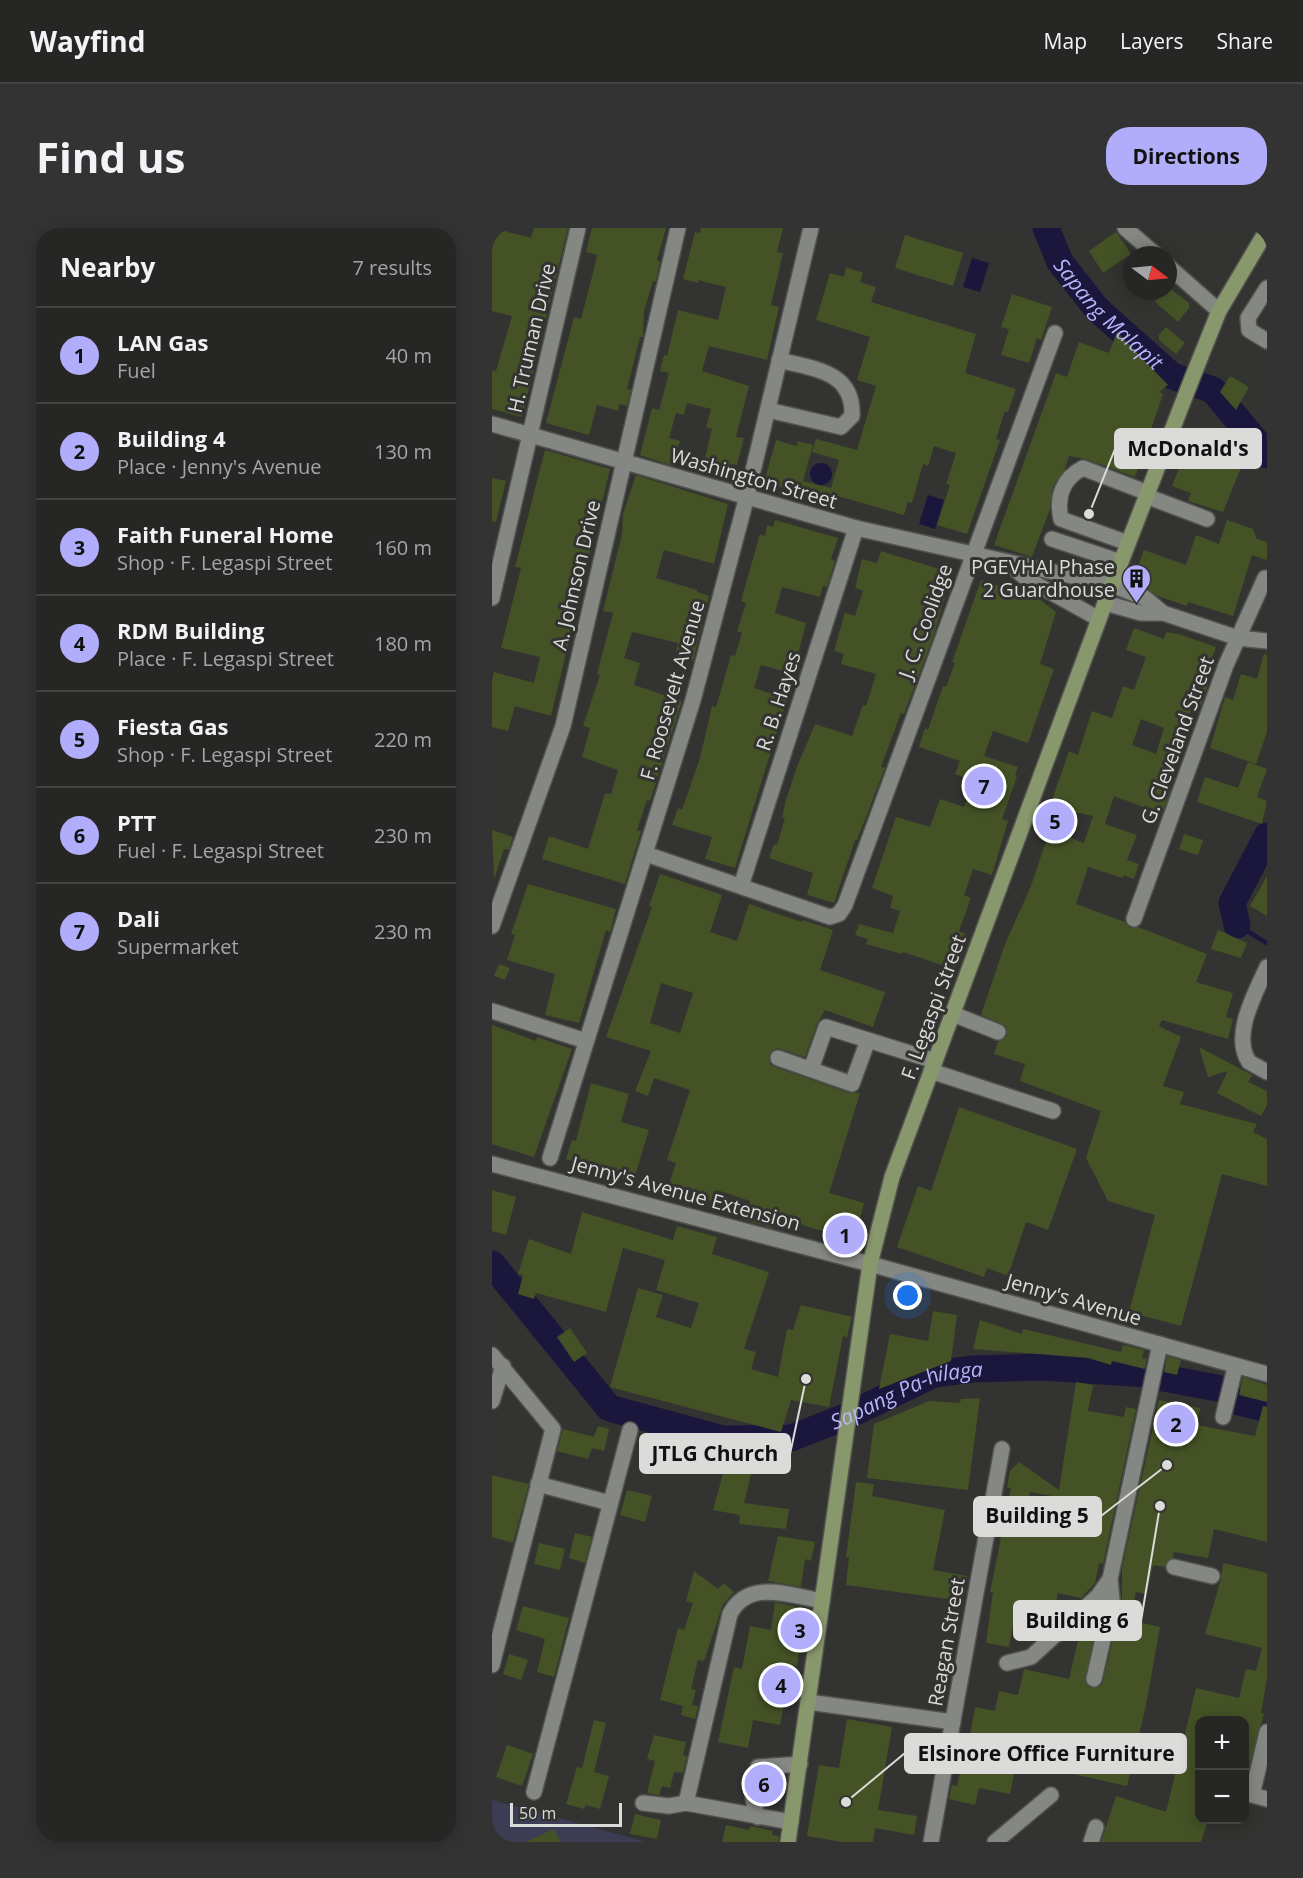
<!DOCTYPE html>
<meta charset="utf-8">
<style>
body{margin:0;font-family:"Open Sans",sans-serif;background:#323332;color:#f1f3f6}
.controls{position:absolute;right:18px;bottom:18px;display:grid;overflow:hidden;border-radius:12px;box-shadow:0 3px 15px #0003}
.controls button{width:54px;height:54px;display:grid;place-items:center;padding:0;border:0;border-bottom:2px solid #424442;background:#262725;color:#f1f3f6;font:30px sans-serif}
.compass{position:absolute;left:631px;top:18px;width:54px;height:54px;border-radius:50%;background:#262725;box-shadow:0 3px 15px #0003;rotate:106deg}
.scale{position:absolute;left:18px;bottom:15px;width:112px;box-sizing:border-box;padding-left:6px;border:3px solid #dbdcd9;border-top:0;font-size:16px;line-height:21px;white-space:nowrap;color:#dbdcd9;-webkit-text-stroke:4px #333431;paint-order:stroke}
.you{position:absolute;left:416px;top:1068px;width:21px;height:21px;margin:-15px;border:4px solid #fff;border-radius:50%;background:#1a73e8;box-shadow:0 0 0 9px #1a73e833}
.badge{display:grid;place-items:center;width:39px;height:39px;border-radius:50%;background:#b1adfa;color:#111;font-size:20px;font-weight:700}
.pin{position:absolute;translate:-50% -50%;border:3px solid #fff;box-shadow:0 2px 6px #0006}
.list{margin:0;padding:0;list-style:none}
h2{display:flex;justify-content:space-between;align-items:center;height:78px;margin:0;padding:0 24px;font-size:26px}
h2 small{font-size:20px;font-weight:400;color:#a4a5a7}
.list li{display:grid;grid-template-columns:39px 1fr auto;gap:18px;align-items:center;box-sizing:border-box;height:96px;padding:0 24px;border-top:2px solid #424442}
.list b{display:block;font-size:22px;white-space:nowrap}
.list p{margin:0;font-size:20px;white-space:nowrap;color:#a4a5a7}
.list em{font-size:20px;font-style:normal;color:#a4a5a7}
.map{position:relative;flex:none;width:775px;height:1614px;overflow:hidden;border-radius:24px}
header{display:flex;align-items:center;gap:36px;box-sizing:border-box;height:84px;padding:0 30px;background:#262725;border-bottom:2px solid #424442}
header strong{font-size:28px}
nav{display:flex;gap:33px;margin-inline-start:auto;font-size:21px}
.intro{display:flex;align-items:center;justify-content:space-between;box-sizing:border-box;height:144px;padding:0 36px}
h1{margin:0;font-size:42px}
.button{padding:15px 27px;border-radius:24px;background:#b1adfa;color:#111;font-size:21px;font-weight:700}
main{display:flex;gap:36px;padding:0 36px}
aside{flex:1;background:#262725;border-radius:24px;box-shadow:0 3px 15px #0003}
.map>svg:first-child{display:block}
.green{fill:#3d3c55}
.water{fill:#1b163b}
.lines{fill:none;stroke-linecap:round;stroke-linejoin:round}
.stream{stroke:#1b163b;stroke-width:4.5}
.river{stroke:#1b163b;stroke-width:27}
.building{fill:#445226;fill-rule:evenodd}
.minor-casing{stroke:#51524f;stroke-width:18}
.major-casing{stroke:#51524f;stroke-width:18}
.minor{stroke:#858783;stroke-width:15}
.major{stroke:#89976c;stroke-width:15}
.labels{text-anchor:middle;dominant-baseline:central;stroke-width:6;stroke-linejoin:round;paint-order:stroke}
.street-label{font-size:20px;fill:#dbdcd9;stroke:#333431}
.poi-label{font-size:20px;fill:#dbdcd9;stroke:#333431;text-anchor:end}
.water-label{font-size:21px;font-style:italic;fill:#b8b5fb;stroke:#333431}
.leader{fill:none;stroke:#dbdcd9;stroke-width:2}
.callout-dot{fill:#dbdcd9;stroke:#333431;stroke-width:2}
.callout{fill:#dbdcd9;stroke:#dbdcd9;stroke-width:2}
.callout-label{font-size:21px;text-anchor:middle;font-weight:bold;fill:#111}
</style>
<header>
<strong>Wayfind</strong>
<nav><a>Map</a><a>Layers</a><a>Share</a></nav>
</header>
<div class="intro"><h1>Find us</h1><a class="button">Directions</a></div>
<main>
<aside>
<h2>Nearby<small>7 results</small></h2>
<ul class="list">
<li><span class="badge">1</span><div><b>LAN Gas</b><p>Fuel</p></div><em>40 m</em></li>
<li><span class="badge">2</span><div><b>Building 4</b><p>Place · Jenny's Avenue</p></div><em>130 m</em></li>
<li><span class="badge">3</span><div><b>Faith Funeral Home</b><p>Shop · F. Legaspi Street</p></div><em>160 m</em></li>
<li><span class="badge">4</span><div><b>RDM Building</b><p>Place · F. Legaspi Street</p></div><em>180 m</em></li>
<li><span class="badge">5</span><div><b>Fiesta Gas</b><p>Shop · F. Legaspi Street</p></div><em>220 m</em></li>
<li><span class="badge">6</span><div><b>PTT</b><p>Fuel · F. Legaspi Street</p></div><em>230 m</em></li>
<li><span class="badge">7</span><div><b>Dali</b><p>Supermarket</p></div><em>230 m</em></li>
</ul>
</aside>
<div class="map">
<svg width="775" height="1614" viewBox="0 0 775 1614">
<rect width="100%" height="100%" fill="#333431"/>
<polygon class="green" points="0,1572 133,1608 154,1614 0,1614"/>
<g class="water">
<polygon points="480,30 497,35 488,64 471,59"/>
<circle cx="329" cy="246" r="11"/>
<polygon points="436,267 452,272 443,301 427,296"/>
</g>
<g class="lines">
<polyline class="stream" points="745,697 775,715"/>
<g class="river">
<path id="s1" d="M554,0L568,34L605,81L680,148L721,162L775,227"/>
<polyline points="745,697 740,675 775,608"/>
<path id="s2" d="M0,1036L117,1180L231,1211L299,1210L353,1189L442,1146L481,1141L552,1139L654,1146"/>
<polyline points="666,1149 725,1160"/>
<polyline points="743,1173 775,1181"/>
</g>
</g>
<g class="building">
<polygon points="42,0 76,0 30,189 0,181 0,142 4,143 20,88 0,83 0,20 5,1 39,10"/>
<polygon points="100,0 174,0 165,32 168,33 164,53 161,53 152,83 151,109 148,109 135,161 139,162 135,178 127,176 126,183 105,177 97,207 54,195 82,89 89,91 102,41 105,27 94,24"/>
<polygon points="209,0 291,0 285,24 291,25 279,77 287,79 275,132 217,118 210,143 257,158 244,209 252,210 245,237 240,236 238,244 229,242 227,247 210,242 220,201 214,199 219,181 195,175 192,187 184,185 177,210 188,213 181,238 148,227 160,180 167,182 177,145 168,143 172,127 175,128 186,82 226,92 234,59 206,52 206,55 191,51 203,4 208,5"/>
<polygon points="624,4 639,26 611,45 597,23"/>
<polygon points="413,7 471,25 461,58 403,40"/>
<polygon points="354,39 371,45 368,54 384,59 379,74 484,106 473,145 524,161 516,184 513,183 504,211 508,212 475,306 445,297 458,257 454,256 464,225 442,218 436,238 431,236 420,275 416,274 412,287 339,266 337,276 292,264 293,260 272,254 284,212 304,218 306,213 321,217 311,253 339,260 347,232 320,224 324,211 365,222 384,158 365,152 378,109 324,92 338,45 352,49"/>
<polygon points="676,59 697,75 697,80 686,94 663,74 672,63 676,63"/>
<polygon points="520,66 560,79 549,112 545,110 537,135 509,127 517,101 509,99"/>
<polygon points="674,99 693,115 684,126 667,112 667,107"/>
<polygon points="625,104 676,157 667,164 671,166 643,249 594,231 577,228 573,241 561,258 558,281 540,329 502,317 564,145 575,149 587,114 617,125"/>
<polygon points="738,148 757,159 744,182 728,164"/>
<polygon points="53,222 118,241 59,488 23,478 16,503 0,499 0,452 2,444 42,455 48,429 9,420 29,340 23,339"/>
<polygon points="716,223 750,237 731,284 696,273 699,265 680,258 692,228 711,236"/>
<polygon points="144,247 236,276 222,336 172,322 164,350 205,362 205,364 217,368 201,433 183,429 186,415 140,404 132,430 148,435 142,457 190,473 158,573 155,572 145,602 149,603 133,656 50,631 57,608 96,621 113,565 119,566 126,542 90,529 98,500 91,498 108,447 105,446 121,385 111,383 130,306 131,286"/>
<polygon points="0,250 14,253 4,294 0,293"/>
<polygon points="283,292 346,310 339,331 343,333 335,359 331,358 328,369 290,359 283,385 314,395 301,446 269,437 262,460 295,471 243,640 213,631 220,609 180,597 186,580 190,582 208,530 220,478 224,479 239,427 243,428 250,405 245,403 254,375 249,373 268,306 273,308 275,297 281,299"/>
<polygon points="735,292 761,301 765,311 775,314 775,332 760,327 741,388 696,374 695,378 666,368 641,352 652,322 694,337 704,307 727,316"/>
<polygon points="389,323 460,345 441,410 412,486 409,485 389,539 393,540 365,612 363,612 342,675 315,667 321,645 277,630 282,616 285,617 293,590 290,589 294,572 305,539 323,496 360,508 371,477 374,478 384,446 349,436 352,426 342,423 353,385 363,388 371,363 363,360 370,331 385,335"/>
<polygon points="489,352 546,370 564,384 548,436 562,441 536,515 501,503 492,528 526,539 523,547 525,548 510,591 516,593 500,647 481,641 472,667 479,670 467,703 474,706 462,741 411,724 410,726 374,716 376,711 363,707 367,696 401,705 408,683 398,680 401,668 380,660 404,589 438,599 448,571 472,579 482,553 463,546 468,533 427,519 433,500 436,502 451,458 454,459 463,435 460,434"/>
<path d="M642,400L672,411L674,404L687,406L724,419L711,456L716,457L708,481L700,479L683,529L681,528L671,558L679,561L670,586L622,568L613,596L645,607L635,632L647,636L642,651L632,647L631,650L596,639L584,676L633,694L638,700L646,699L715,726L704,754L741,765L734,789L741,791L736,811L670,792L667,798L689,809L671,858L692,864L688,876L765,896L761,904L775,911V958L730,946L689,1098L637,1084L663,987L616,973L594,930L609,883L528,853L533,836L502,826L506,814L515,808L514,798L489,787L513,716L539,658L554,613L550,612L554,601L592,615L601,588L558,578L577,523L586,527L600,483L620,490L631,458L642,462L654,429L634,422ZM649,491L672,500L664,526L640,517Z"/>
<polygon points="772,426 775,427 775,504 764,536 718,520 733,469 741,472 749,446 765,451"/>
<polygon points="756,534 775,541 765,569 775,573 770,596 705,574 713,549 746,560"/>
<polygon points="0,602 21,609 17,622 12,621 2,651"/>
<polygon points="692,606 711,612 706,627 687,621"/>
<path d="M168,646L230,667L218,704L245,713L257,676L310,694L311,692L341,702L328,742L393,764L381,799L333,782L325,796L313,829L285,820L277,827L278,836L283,839L357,865H368L337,965L372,975L366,998L352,994L337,1005L284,989L280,1000L253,992L258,973L225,962L222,974L194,965L192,969L175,963L184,935L175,932L198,862L162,850L156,868L143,863L159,823L114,809L160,679L157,678ZM169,755L201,765L188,805L158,795Z"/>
<polygon points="775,648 775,688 758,678"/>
<polygon points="36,656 124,681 118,704 114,702 87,795 53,787 63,746 15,732 23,707 19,706"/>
<polygon points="726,702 755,715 749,730 719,721"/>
<polygon points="7,736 18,740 13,752 2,748"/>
<polygon points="0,797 44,813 45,809 80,821 42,929 0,916"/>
<polygon points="707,819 760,847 756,854 775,863 775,877 769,888 725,865 736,843 716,849"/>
<polygon points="99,855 137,866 129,894 157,902 141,954 74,931 80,912 84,913"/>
<polygon points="467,879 585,921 556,1002 534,994 516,1048 495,1040 492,1049 405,1019 426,958 439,963"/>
<polygon points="0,962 24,969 14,1007 0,1003"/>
<polygon points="90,984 181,1012 185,998 225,1009 220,1026 277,1044 252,1121 264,1124 259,1141 286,1149 295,1101 301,1102 309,1077 360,1089 355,1109 351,1108 337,1179 299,1172 289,1204 118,1159 146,1060 171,1067 164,1089 199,1100 207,1075 164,1062 173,1032 131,1020 114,1084 44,1065 42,1071 26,1066 31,1047 26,1046 37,1011 79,1026"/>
<polygon points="441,1083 465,1087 459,1133 387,1161 398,1106 436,1113"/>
<polygon points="488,1092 530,1106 531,1101 629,1124 631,1117 652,1122 650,1130 655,1131 653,1141 620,1133 619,1137 596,1130 481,1121"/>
<polygon points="78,1100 95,1125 82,1134 65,1109"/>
<polygon points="675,1128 689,1132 685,1147 672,1144"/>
<polygon points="751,1149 775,1157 775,1174 747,1167"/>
<path d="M584,1154L601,1157L596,1183L632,1189L634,1179L644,1181L611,1336L607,1335L603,1355L589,1370L566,1365L561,1392L539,1387L537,1399L521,1396L517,1419L494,1415L501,1364H498L519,1260H515L518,1243L527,1234L567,1262ZM538,1264L566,1269L561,1292L534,1286Z"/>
<polygon points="488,1170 476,1262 375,1250 382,1196 437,1173 468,1175 469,1171"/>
<polygon points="667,1172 708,1180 705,1197 763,1208 771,1178 775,1179 775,1314 722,1301 716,1330 682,1324 681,1330 675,1333 673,1339 661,1337 655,1366 644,1364 638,1392 668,1399 654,1477 635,1558 518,1532 523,1541 518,1566 487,1560 483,1577 457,1571 460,1557 465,1558 471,1532 474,1532 483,1479 503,1483 507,1463 526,1467 532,1441 577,1451 590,1395 600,1386 606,1388 593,1453 599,1460 610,1457 630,1373 630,1340"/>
<polygon points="106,1198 117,1201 112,1223 100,1220 96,1231 65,1223 71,1201 102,1209"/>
<polygon points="251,1220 265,1222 252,1275 297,1281 294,1301 247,1296 248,1287 221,1282 234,1235 248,1240"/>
<polygon points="0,1247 37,1256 21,1315 0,1309"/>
<polygon points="364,1254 382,1256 380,1268 453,1282 441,1342 475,1348 470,1373 354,1357 357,1329 354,1329"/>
<polygon points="135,1262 160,1268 153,1294 128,1287"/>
<polygon points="83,1305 100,1309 93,1335 77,1330"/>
<polygon points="286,1308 323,1314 319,1333 313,1331 309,1359 276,1353"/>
<polygon points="47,1315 73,1321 68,1342 42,1336"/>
<polygon points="731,1335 775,1345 775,1450 769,1485 772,1486 755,1545 753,1545 753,1492 708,1492 708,1592 716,1592 709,1614 609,1614 624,1568 674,1584 704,1460 747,1470 754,1441 764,1443 770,1420 713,1406 729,1351"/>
<polygon points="202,1343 226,1361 232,1355 242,1364 231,1376 212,1433 206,1432 199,1461 204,1462 200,1477 206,1478 203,1491 189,1487 191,1478 168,1472 186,1400 192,1402 201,1375 194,1373"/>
<polygon points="283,1374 313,1381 305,1438 300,1437 288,1497 261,1492 256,1520 226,1514 242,1439 250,1441 258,1398 279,1402"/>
<polygon points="31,1378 77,1390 62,1449 45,1444 53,1411 24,1402"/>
<polygon points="17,1426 36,1432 29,1452 11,1446"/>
<polygon points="355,1491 400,1499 386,1582 425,1588 422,1607 383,1600 381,1614 350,1614 315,1608 327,1537 347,1540"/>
<polygon points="102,1492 114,1495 102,1544 117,1548 108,1581 94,1577 92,1581 74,1576 85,1539 90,1540"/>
<polygon points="162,1507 194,1514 191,1527 195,1528 191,1545 182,1544 178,1560 170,1558 167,1567 155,1565 163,1533 155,1531"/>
<polygon points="15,1517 41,1526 30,1558 4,1549"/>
<polygon points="273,1548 282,1548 278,1569 271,1568"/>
<polygon points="143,1586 169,1592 165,1611 138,1606"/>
<polygon points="234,1597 257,1602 258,1598 281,1603 280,1607 287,1608 286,1614 230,1614"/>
<polygon points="62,1601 69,1614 33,1614"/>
</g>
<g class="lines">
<defs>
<g id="minor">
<polyline points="633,0 664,27"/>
<polyline points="676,38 727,83"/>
<polyline points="775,60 756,90 757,102 775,113"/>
<path d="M276,182L349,199L360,188C362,143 322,141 287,132"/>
<polyline points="0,196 364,300 620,357 653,370 671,385"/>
<polyline points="654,268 715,291"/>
<polyline points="560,311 629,334"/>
<path d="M636,315L569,291C564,269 571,250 591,240L656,265"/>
<polyline points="518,337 535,351 607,391"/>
<polyline points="0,370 86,0"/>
<polyline points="613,375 649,385 671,385 746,410 775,413"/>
<polyline points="154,626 338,689 347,686 353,677 563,105"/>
<polyline points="249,658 364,300"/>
<polyline points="642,691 734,437 773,350"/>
<polyline points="0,698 71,498 186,0"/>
<path d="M775,739C764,764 739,807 757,834L775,844"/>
<polyline points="0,783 94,813"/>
<polyline points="461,786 506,804"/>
<polyline points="286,830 360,856 376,812"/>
<polyline points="319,841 334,799 443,833"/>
<polyline points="439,843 561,883"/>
<polyline points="58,930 201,472 255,268 319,0"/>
<polyline points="0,936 378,1036 775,1146"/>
<polyline points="0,1127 61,1201 0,1437"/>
<polyline points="0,1173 11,1138"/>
<polyline points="731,1189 743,1140"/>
<polyline points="46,1256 118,1275"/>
<polyline points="682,1339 720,1348"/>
<polyline points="515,1435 539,1429 606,1368 618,1351"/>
<polyline points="602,1451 620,1371 618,1351 668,1116"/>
<polyline points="316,1474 461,1494"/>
<polyline points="775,1504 760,1567 775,1571"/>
<polyline points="42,1564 138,1202"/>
<polyline points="151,1575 177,1578 194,1575 299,1594"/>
<path d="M194,1575L238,1386C256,1351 297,1367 330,1373"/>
<path d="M266,1589C259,1570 259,1558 266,1539L308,1536"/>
<polyline points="439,1614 510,1221"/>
<polyline points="503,1614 559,1567"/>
<polyline points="599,1614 604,1599"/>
</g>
<polyline id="major" points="296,1614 378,1036 400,949 613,375 701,148 727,83 775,2"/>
</defs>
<use href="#minor" class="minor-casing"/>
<use href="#major" class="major-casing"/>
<use href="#minor" class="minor"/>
<use href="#major" class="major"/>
</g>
<defs>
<symbol id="building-pin" viewBox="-11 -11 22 30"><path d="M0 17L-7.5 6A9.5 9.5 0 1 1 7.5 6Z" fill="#b1adfa" stroke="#333431"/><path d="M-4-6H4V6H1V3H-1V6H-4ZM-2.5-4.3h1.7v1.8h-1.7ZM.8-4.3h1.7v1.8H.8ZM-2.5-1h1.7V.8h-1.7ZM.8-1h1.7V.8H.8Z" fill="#111"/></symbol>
</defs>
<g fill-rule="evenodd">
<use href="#building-pin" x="628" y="334" width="33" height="45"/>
</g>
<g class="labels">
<g class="street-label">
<text transform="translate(39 110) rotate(-77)">H. Truman Drive</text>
<text transform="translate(262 250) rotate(16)">Washington Street</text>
<text transform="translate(84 347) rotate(-77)">A. Johnson Drive</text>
<text transform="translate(433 393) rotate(-70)">J. C. Coolidge</text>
<text transform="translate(180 462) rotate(-74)">F. Roosevelt Avenue</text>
<text transform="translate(286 473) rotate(-72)">R. B. Hayes</text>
<text transform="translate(685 512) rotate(-70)">G. Cleveland Street</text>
<text transform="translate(441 779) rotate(-70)">F. Legaspi Street</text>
<text transform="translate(194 965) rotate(15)">Jenny's Avenue Extension</text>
<text transform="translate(582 1071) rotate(16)">Jenny's Avenue</text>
<text transform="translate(454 1414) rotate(-80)">Reagan Street</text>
</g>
<g class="poi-label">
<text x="623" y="338">PGEVHAI Phase<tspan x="623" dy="23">2 Guardhouse</tspan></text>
</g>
<g class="water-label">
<text stroke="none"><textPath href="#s1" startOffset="108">Sapang Malapit</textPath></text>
<text stroke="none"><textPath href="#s2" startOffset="496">Sapang Pa-hilaga</textPath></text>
</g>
</g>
<path class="leader" d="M597 286L623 221M314 1151L298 1226M675 1237L609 1288M668 1278L649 1393M354 1574L413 1525"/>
<g class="callout-dot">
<circle cx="597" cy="286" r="6"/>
<circle cx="314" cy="1151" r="6"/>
<circle cx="675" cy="1237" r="6"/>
<circle cx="668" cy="1278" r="6"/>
<circle cx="354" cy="1574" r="6"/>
</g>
<g class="callout">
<rect x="623" y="201" width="146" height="39" rx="6"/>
<rect x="148" y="1206" width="150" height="39" rx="6"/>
<rect x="482" y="1269" width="127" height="39" rx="6"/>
<rect x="522" y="1373" width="127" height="39" rx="6"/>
<rect x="413" y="1506" width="281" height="39" rx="6"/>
</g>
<g class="callout-label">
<text x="696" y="228">McDonald's</text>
<text x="223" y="1233">JTLG Church</text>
<text x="545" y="1295">Building 5</text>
<text x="585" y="1400">Building 6</text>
<text x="554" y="1533">Elsinore Office Furniture</text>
</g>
</svg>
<div class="controls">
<button>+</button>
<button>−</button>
</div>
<svg class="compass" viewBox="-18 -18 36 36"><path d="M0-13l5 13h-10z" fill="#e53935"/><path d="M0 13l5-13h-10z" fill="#a4a5a7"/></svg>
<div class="scale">50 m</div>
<div class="you"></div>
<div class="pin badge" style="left:353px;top:1007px">1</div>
<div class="pin badge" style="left:684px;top:1196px">2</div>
<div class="pin badge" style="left:308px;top:1402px">3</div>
<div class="pin badge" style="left:289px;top:1457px">4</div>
<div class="pin badge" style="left:563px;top:593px">5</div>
<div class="pin badge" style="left:272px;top:1556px">6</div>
<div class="pin badge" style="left:492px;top:558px">7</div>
</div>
</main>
